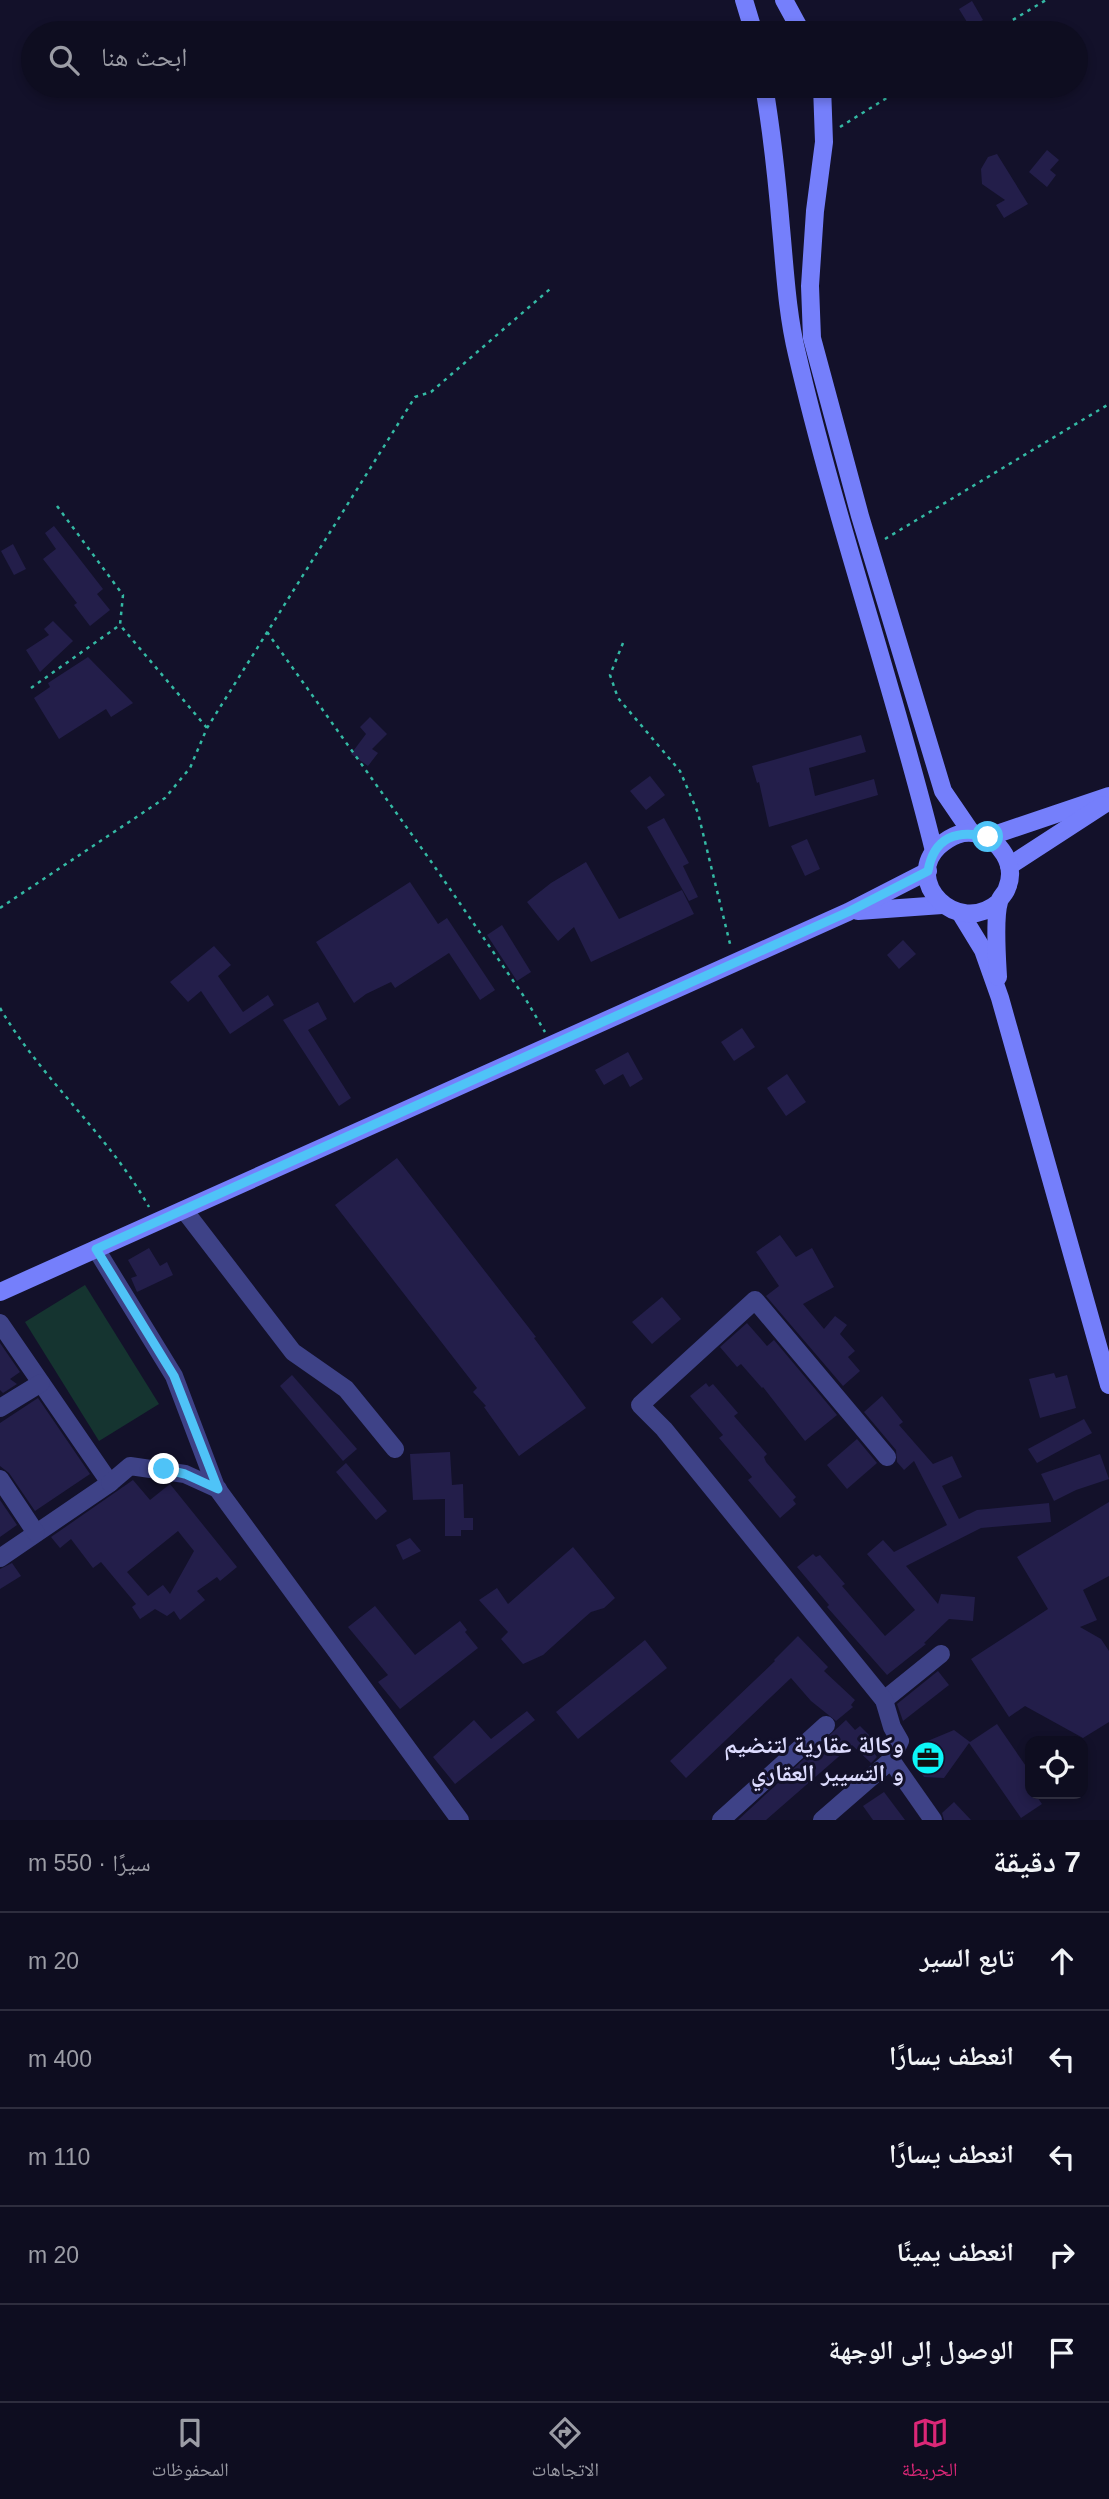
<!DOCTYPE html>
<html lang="ar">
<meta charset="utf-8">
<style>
body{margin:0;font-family:Helvetica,"Noto Naskh Arabic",sans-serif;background:#1c1b2d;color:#f1f3f6;direction:rtl}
.controls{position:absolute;right:21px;bottom:21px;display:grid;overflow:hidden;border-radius:14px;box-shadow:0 4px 10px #0003}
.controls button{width:63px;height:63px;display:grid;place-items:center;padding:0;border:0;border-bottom:2px solid #2e2d3e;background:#0e0d20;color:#f1f3f6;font:35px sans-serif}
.stop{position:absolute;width:21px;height:21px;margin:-16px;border:5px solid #4fc3f7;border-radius:50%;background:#fff}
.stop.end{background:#4fc3f7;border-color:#fff;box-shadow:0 2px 7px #0008}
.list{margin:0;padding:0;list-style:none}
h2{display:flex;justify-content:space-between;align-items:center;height:91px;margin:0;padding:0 28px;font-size:30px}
h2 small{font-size:23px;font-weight:400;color:#9b9ca5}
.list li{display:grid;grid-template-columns:46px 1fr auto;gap:21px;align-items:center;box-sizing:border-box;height:98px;padding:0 28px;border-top:2px solid #2e2d3e}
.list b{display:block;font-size:26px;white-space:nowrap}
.list em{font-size:23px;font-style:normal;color:#9b9ca5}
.icon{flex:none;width:38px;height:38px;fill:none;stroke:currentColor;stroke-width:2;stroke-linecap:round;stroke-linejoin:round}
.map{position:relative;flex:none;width:1109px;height:1820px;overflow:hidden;direction:ltr}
.search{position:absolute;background:#0e0d20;box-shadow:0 4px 10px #0003;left:21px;right:21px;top:21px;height:77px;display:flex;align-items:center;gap:18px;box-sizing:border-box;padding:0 24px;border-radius:38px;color:#9b9ca5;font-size:26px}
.sheet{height:581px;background:#0e0d20}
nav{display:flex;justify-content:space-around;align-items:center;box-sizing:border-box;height:98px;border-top:2px solid #2e2d3e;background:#0e0d20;font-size:19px;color:#9b9ca5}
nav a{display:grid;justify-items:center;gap:4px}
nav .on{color:#db2777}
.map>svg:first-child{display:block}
.park{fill:#153430}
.building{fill:#231e4a;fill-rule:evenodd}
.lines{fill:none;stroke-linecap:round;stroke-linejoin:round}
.path{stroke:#34b9a4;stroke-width:2.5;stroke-dasharray:3.5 5;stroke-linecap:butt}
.minor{stroke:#3e4287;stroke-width:18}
.secondary{stroke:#757ffb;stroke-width:18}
.route{stroke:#4fc3f7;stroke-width:9}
.labels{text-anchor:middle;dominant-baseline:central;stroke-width:6;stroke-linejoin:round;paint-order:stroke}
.poi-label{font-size:24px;font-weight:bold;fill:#dcdbfe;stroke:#13112a;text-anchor:end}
</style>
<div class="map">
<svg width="1109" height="1820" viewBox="0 0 1109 1820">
<rect width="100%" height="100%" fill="#13112a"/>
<polygon class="park" points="85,1285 159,1404 99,1441 25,1322"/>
<g class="building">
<polygon points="972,1 983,20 970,27 959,9"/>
<polygon points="1047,150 1059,160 1050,170 1056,175 1047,187 1029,172"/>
<polygon points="997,154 1028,204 1004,218 996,205 1005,200 982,184 981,169 988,157"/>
<polygon points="54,526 103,589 97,594 110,610 90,626 74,605 77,603 43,559 56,549 45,533"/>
<polygon points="13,544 26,569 14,575 1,551"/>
<polygon points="53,621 73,641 40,672 26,650 49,635 44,629"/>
<polygon points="88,657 133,703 111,717 106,709 59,739 34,698 50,687 48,683"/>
<polygon points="370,717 387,734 372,749 378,753 368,766 351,754 366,734 360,727"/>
<polygon points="861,735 866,752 809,768 815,796 874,779 878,795 769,827 759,782 757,783 752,766"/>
<polygon points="650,776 665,795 646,810 630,791"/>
<polygon points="664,818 689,863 683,866 698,897 689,901 647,827"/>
<polygon points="807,839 820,869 805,876 791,846"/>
<polygon points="586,862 619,919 682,890 694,914 591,962 574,927 558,941 527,902 551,883"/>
<polygon points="410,882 438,924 447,918 495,990 480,1000 449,953 395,988 391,982 366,994 354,1003 316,942"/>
<polygon points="502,925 531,972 517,981 487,935"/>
<polygon points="903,940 916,954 899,969 887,955"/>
<polygon points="214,946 231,965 218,976 243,1012 268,995 274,1005 230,1034 201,991 188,1002 170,982"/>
<polygon points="318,1002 327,1019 308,1030 351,1098 339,1106 283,1020"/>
<polygon points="742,1028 755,1047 734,1061 721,1042"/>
<polygon points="628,1052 643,1079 630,1087 623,1074 604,1085 595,1070"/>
<polygon points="787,1074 806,1102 786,1116 767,1088"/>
<polygon points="397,1158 536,1337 534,1338 586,1408 519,1456 484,1407 486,1406 473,1392 477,1388 335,1205"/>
<polygon points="780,1235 796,1257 812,1248 834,1287 803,1304 824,1329 835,1316 847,1325 840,1334 855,1351 848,1357 860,1371 843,1386 766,1296 779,1286 756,1252"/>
<polygon points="149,1248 160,1266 167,1262 173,1275 137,1292 131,1278 137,1276 128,1260"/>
<polygon points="662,1297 681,1319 652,1344 632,1322"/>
<polygon points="747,1323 767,1346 774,1340 837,1415 805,1441 763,1387 762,1388 741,1364 737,1367 720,1347"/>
<polygon points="0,1343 20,1372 10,1379 17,1384 3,1393 0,1390"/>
<polygon points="1054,1373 1056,1378 1067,1375 1076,1408 1040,1418 1029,1379"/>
<polygon points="292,1375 357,1449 343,1461 280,1386"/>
<polygon points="706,1383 709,1387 713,1384 738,1413 734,1416 767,1454 764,1457 766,1462 796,1497 793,1500 796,1504 780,1518 748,1480 752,1477 719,1438 723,1435 690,1396"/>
<polygon points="882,1396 903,1422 899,1425 933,1464 952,1456 962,1477 942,1486 959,1519 977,1510 1049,1503 1051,1522 981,1528 906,1566 938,1604 941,1594 975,1597 973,1621 949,1619 924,1643 926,1644 887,1675 827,1607 829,1605 797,1567 813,1554 816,1557 820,1555 845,1584 842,1586 885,1636 915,1610 867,1554 883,1540 894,1552 947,1525 914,1461 904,1470 897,1462 896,1450 864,1412"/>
<polygon points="38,1398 90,1474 35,1511 9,1473 0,1466 0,1423"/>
<polygon points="1084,1419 1092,1433 1037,1463 1028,1449"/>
<polygon points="857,1439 877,1463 847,1489 827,1465"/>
<polygon points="450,1452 452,1485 463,1484 464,1518 473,1518 473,1530 461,1530 461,1536 445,1536 445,1499 413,1500 410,1454"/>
<polygon points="1100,1454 1109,1479 1076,1490 1054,1501 1041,1474"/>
<polygon points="346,1463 387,1511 376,1520 336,1472"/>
<path d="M133,1480L150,1500L170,1484L237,1567L220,1581L217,1577L197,1591L205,1600L180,1620L174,1611L167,1616L155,1609L140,1619L132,1607L136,1604L101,1562L93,1568L71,1539L60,1548L51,1537ZM178,1531L194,1551L170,1594L163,1585L148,1596L127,1572Z"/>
<polygon points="0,1500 17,1525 0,1537"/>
<polygon points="1109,1502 1109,1576 1083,1590 1097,1620 1080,1627 1101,1639 1109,1651 1109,1722 1083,1738 1025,1706 1009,1717 971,1659 1048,1609 1017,1557"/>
<polygon points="410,1538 421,1551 403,1560 396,1545"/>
<polygon points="573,1547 615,1598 604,1608 591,1612 584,1618 543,1655 523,1664 501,1639 508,1632 479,1600 497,1588 508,1604"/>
<polygon points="12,1563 21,1576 0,1589 0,1569"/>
<polygon points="375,1606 415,1655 460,1621 467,1630 465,1632 478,1648 400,1709 378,1682 388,1675 348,1627"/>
<polygon points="798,1636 828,1667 824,1671 855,1700 851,1705 853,1707 836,1721 811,1701 791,1678 686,1778 670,1761 775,1661 774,1660"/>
<polygon points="645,1640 667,1668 578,1739 556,1712"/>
<polygon points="938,1671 949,1685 903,1721 897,1704"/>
<polygon points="527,1711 535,1720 455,1784 433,1757 474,1720 491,1739"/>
<polygon points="846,1720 855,1730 860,1726 876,1742 870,1748 877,1757 871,1763 852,1745 766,1820 738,1820"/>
<polygon points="997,1724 1030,1772 1030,1776 1025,1779 1030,1787 1030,1794 1035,1794 1042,1804 1021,1818 969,1743 944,1778 924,1777 914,1761 918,1745 954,1730 970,1742"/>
<polygon points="884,1792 905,1820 873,1820 863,1806"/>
<polygon points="954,1802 971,1820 944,1820 942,1813"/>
</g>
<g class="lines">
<g class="path">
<polyline points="991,33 1046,0"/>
<polyline points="840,127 906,86"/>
<polyline points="57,506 123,595 120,625 207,728"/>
<polyline points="885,539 1109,404"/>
<polyline points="267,632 430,860 525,998 545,1032"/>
<polyline points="623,643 610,675 618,698 680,771 698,813 731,948"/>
<polyline points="31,688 120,625"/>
<polyline points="0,908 165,798 190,768 207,728 415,397 431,392 550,289"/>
<path d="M0,1008C42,1080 108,1134 149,1207"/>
</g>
<g class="minor">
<polyline points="184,1210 293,1352 346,1389 395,1449"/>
<polyline points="96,1249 174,1376 216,1487 460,1820"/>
<polyline points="0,1323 110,1483 0,1558"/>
<polyline points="0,1408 41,1383"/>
<polyline points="0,1479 36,1533"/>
<polyline points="110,1483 130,1466 185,1474 218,1489"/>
<polyline points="884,1700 941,1654"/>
<polyline points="891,1760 933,1820"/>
<polyline points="721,1820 826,1725"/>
<polyline points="822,1820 891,1760 900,1741 892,1727 884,1700 664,1429 640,1405 755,1300 887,1457"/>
</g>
<g class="secondary">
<polyline points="744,0 754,33"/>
<polyline points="784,0 802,33"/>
<path d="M764,86C772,133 777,180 781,228C785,270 787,313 797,354C836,522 893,684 934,851"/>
<polyline points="822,86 824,142 815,211 810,286 812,338 860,516 943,791 971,832"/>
<polyline points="988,837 1109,796"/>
<polyline points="1009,866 1103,805"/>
<polyline points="858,911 942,905"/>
<polyline points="961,914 983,950 1000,998 1109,1385"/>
<path d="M998,977C997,959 994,918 999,902C1000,897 1006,893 1007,888C1017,865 1000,840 978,834C963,830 951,836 939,846C902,881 957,938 999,902"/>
<polyline points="0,1292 848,912 928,871"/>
</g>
</g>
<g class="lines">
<path class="route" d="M164,1469L185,1474L218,1489L174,1376L96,1249L848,912L928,871C934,837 957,829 988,837"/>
</g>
<defs>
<symbol id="office-disc" viewBox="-11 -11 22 22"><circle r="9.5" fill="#0df7f8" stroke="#13112a"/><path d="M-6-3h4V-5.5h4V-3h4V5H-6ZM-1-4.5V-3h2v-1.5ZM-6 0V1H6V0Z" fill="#111"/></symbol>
</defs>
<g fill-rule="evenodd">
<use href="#office-disc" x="909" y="1739" width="38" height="38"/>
</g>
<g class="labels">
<g class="poi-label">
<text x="904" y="1744">وكالة عقارية لتنضيم<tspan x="904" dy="28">و التسيير العقاري</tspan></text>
</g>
</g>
</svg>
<div class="controls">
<button><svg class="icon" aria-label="locate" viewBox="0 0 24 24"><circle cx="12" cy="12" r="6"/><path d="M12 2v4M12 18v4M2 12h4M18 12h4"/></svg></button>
</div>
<div class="stop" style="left:988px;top:837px"></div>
<div class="stop end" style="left:164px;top:1469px"></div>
<div class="search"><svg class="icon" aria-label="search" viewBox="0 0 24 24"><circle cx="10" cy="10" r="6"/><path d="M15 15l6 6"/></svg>ابحث هنا</div>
</div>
<section class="sheet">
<h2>7 دقيقة<small>سيرًا · 550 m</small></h2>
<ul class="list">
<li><svg class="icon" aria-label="ahead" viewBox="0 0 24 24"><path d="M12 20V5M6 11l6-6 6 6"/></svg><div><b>تابع السير</b></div><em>20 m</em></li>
<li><svg class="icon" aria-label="left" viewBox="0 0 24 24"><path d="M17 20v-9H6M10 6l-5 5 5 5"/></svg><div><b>انعطف يسارًا</b></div><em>400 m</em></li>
<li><svg class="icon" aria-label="left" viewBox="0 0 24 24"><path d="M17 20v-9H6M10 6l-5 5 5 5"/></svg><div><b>انعطف يسارًا</b></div><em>110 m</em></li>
<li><svg class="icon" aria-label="right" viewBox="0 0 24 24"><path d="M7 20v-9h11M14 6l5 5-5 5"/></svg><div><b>انعطف يمينًا</b></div><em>20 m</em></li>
<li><svg class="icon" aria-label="arrive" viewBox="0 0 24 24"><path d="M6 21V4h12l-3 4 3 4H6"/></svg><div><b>الوصول إلى الوجهة</b></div></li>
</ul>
</section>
<nav>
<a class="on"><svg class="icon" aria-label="map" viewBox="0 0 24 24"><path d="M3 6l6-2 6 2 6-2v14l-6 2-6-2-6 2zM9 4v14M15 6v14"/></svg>الخريطة</a>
<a><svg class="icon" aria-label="directions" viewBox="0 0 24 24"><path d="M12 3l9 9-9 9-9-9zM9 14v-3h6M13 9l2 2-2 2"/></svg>الاتجاهات</a>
<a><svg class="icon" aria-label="saved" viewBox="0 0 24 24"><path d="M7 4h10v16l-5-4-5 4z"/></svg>المحفوظات</a>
</nav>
